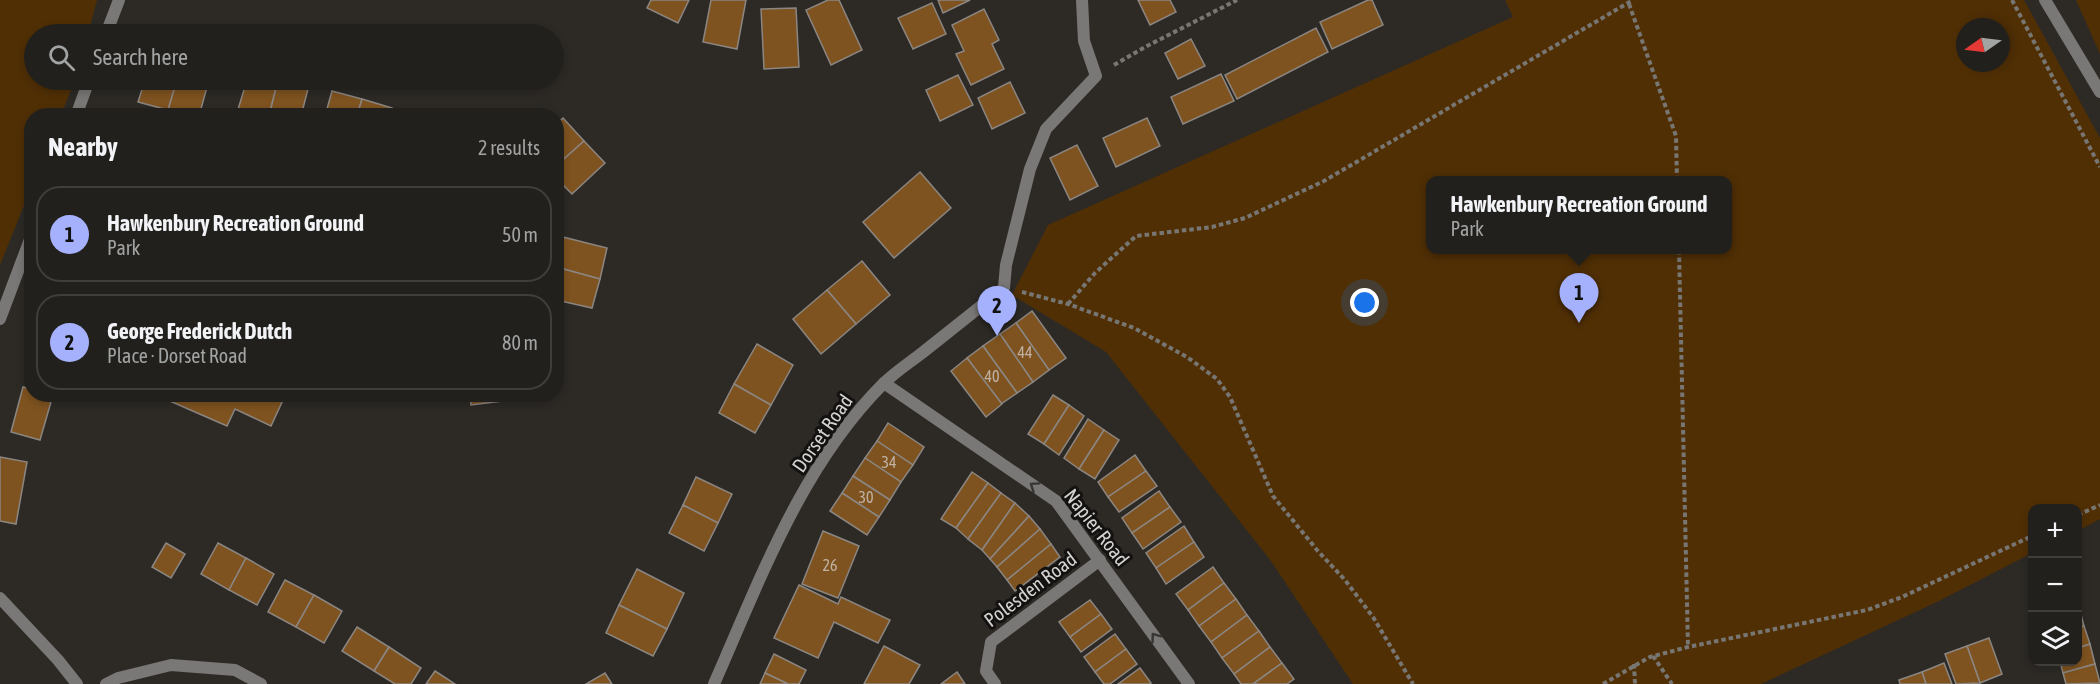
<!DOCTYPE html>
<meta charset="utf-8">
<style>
body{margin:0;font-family:"Asap Condensed",sans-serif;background:#2a2825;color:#f1f3f6}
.controls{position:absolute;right:18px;bottom:18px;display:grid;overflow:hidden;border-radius:12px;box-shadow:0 3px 9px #0003}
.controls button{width:54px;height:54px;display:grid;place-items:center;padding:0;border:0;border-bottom:2px solid #3f3e3b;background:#22201c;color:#f1f3f6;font:30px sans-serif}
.compass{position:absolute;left:1956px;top:18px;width:54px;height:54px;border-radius:50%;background:#22201c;box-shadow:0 3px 9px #0003;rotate:256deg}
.you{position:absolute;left:1365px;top:303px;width:21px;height:21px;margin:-15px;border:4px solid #fff;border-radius:50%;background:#1a73e8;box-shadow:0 0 0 9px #1a73e833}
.badge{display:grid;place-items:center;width:39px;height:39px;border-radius:50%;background:#a5b1fc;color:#111;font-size:20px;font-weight:700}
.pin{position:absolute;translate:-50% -50px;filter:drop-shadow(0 2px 3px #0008)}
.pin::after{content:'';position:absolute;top:32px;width:21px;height:18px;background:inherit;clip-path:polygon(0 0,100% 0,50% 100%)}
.popup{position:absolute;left:1426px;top:176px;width:306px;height:78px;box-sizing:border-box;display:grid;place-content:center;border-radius:12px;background:#22201c;filter:drop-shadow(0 2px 4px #0005);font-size:20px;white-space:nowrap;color:#a2a3a3}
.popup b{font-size:22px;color:#f1f3f6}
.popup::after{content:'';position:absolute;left:50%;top:100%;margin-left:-12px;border:12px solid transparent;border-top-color:#22201c}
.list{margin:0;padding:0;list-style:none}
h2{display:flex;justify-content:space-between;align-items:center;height:78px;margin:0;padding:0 24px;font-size:26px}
h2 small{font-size:20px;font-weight:400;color:#a2a3a3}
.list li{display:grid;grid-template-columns:39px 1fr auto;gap:18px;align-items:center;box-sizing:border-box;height:96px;margin:0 12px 12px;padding:0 12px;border:2px solid #3f3e3b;border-radius:24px}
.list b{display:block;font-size:22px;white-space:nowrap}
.list p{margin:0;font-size:20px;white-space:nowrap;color:#a2a3a3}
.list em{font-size:20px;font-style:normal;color:#a2a3a3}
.icon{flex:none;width:33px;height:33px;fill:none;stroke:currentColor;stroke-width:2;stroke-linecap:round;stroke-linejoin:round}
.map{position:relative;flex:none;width:2100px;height:684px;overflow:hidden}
.search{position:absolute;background:#22201c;box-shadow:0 3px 9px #0003;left:24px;top:24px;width:540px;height:66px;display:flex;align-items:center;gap:15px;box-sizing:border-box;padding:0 21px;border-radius:33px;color:#a2a3a3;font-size:22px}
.panel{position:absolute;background:#22201c;box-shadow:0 3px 9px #0003;left:24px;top:108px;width:540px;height:294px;border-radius:24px}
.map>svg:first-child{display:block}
.green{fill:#502f05;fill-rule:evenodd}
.building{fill:#7f5320;stroke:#8b8682;stroke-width:1.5}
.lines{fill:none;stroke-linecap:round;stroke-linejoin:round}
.path{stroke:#787672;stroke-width:4;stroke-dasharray:4.5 3;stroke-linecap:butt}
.minor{stroke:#7a7876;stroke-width:12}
.tertiary{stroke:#7a7876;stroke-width:12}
.oneway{stroke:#383634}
.labels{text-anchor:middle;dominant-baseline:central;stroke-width:6;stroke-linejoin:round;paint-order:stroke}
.number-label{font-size:16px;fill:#bfb2a3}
.street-label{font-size:20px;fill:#d4d2cf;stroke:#141211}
</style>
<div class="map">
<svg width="2100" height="684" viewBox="0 0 2100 684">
<rect width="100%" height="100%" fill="#2d2a26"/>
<g class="green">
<polygon points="0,0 97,0 88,34 34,34 34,80 75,80 61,115 32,116 31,188 0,265"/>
<path d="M1505,0H2024L2100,138V519L2078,531V508H2032V553L1939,601L1761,684H1353L1271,561L1106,352L1012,295L1048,225L1513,17ZM1965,27H2001V63H1965ZM1430,180H1728V250H1430Z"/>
<polygon points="2076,0 2100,0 2100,54"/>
</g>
<g class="building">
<polygon points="651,0 689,0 678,23 647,8"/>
<polygon points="711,0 746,0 737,49 703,42"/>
<polygon points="828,0 839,0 862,50 831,65 806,10"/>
<polygon points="938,0 970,0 943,13"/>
<polygon points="1138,0 1170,0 1176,12 1150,25"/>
<polygon points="1368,0 1372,0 1383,25 1332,49 1320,22"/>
<polygon points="932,3 946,34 913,49 898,18"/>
<polygon points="796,8 799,67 764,69 761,9"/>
<polygon points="984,9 999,40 992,44 1004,69 971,85 956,54 964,51 952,25"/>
<polygon points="1316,28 1328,52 1237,99 1225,75"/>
<polygon points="1191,39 1205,66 1178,79 1165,53"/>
<polygon points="1221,74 1234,101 1183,124 1171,97"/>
<polygon points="958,75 973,105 940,121 926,90"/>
<polygon points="145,80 177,80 168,110 138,102"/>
<polygon points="177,80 209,80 199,116 187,116 168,110"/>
<polygon points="247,80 278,80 269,116 236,116"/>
<polygon points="278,80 308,89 301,116 269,116"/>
<polygon points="1010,82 1025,113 992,129 978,98"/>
<polygon points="332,91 362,99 357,116 325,116"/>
<polygon points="362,99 392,108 389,116 357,116"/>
<polygon points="563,118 584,141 556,166 556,124"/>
<polygon points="1147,118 1160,146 1116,167 1103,138"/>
<polygon points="584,141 605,163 572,194 556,178 556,166"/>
<polygon points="1077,145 1098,186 1070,200 1050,158"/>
<polygon points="920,172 951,208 894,258 863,222"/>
<polygon points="563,237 607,248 600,279 556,267"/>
<polygon points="862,261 890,295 856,324 827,290"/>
<polygon points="556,267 600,279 592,308 556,300"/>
<polygon points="827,290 856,324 821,354 793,319"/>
<polygon points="1032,311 1066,358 1049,370 1016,323"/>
<polygon points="1016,323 1049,370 1033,382 1000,334"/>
<polygon points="1000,334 1033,382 1017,393 983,346"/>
<polygon points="757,344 793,365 771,405 734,384"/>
<polygon points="983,346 1017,393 1001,404 967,358"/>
<polygon points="967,358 1002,404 986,417 951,371"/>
<polygon points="734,384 771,405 755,433 719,413"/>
<polygon points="23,387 32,389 32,394 53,395 40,440 11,432"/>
<polygon points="164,394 271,394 283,400 271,426 235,409 227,426 163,398"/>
<polygon points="470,394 501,394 502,401 471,405"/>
<polygon points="501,394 532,394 533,396 502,401"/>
<polygon points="1053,395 1069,405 1044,444 1028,434"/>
<polygon points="1069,405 1084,416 1059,455 1044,444"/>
<polygon points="1088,419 1104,430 1079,469 1064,458"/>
<polygon points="888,423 924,447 913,465 877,441"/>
<polygon points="1104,430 1119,440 1095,479 1079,469"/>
<polygon points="877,441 913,465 901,482 865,458"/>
<polygon points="1135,455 1146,471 1108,497 1098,482"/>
<polygon points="0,457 27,462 16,524 0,521"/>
<polygon points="865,458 901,482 890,500 853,476"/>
<polygon points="1146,471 1157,486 1119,512 1108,497"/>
<polygon points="972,472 988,483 956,528 941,519"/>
<polygon points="853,476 890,500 879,517 842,493"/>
<polygon points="696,477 732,494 718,523 683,505"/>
<polygon points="988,483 1001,493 968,539 956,528"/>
<polygon points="1159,491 1170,507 1132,533 1122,518"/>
<polygon points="842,493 879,517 867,535 830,511"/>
<polygon points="1001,493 1015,503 982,550 968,539"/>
<polygon points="1015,503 1029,516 990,559 982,550"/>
<polygon points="683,505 718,523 704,551 669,533"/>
<polygon points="1170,507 1181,522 1143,549 1132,533"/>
<polygon points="1029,516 1040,529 997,567 990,559"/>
<polygon points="1184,526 1194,542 1156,568 1146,553"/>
<polygon points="1040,529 1051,544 1007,580 997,567"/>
<polygon points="823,531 859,546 838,598 802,584"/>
<polygon points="1194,542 1204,557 1166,584 1156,568"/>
<polygon points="166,543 185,554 171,578 152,567"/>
<polygon points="218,543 246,558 229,590 201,574"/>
<polygon points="1051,544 1060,557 1015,591 1007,580"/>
<polygon points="246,558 274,574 257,605 229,590"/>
<polygon points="1213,567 1224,583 1188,610 1176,594"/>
<polygon points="637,569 684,593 667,629 619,605"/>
<polygon points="285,580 314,595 296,627 268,612"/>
<polygon points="1224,583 1236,599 1199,626 1188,610"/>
<polygon points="799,585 838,604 841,597 890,620 878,643 834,622 818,658 774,638"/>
<polygon points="314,595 342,611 324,643 296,627"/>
<polygon points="1236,599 1247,615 1211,642 1199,626"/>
<polygon points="1090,600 1101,614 1070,637 1059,622"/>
<polygon points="619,605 667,629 653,656 606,633"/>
<polygon points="2079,607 2084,626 2078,628 2078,608"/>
<polygon points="1101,614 1112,629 1081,652 1070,637"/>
<polygon points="1247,615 1259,631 1222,658 1211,642"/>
<polygon points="2084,626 2090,644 2078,648 2078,628"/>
<polygon points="357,627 389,647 374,671 342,651"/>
<polygon points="1259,631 1270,647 1234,674 1222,658"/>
<polygon points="1115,634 1126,649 1095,672 1084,657"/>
<polygon points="1989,638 2002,674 1980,683 1967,646"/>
<polygon points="2090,644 2095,664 2063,673 2060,662 2078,662 2078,648"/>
<polygon points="884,646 920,665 909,684 864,684"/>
<polygon points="1967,646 1980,683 1956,684 1945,654"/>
<polygon points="389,647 421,668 411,684 395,684 374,671"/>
<polygon points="1270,647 1282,663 1253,684 1241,684 1234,674"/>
<polygon points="1126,649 1137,664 1110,684 1104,684 1095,672"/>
<polygon points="774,654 806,670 799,684 788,684 765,673"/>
<polygon points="1282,663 1294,679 1287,684 1253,684"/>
<polygon points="1944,663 1952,684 1926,684 1922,672"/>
<polygon points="2095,664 2100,683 2066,684 2063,673"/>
<polygon points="1140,668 1151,683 1149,684 1118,684"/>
<polygon points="435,671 455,684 426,684"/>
<polygon points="957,672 965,684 941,684"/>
<polygon points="1922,672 1926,684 1900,684 1899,680"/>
<polygon points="605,673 612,684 586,684"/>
<polygon points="765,673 788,684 760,684"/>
</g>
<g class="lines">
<g class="path">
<polyline points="2012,0 2100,167"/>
<polyline points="1629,4 1676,136 1677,180"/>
<polyline points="1114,65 1147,46 1237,0"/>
<polyline points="1679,250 1688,647"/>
<polyline points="1022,292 1068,304 1134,328 1187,357 1217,379 1230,397 1273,496 1317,550 1345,580 1373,617 1413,684"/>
<polyline points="1068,304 1095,273 1136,236 1212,227 1245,218 1324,181 1633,0"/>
<polyline points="2078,515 2100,505"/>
<polyline points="1653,656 1672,684"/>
<polyline points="1634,664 1635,684"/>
<polyline points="1603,684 1650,657 1688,647 1867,610 1902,597 2032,536"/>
</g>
<g class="minor">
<polyline points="2045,0 2100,92"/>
<polyline points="106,34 119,0"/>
<polyline points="76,116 89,80"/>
<polyline points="0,319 32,234"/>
<polyline points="884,383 1056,501 1189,684"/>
<polyline points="0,598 58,660 77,684"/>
<path d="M714,684C760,580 801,466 883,384C895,372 909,363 922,353C950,331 977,309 1004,288L1006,265L1030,169L1046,129L1096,76L1084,41L1082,0"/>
<polyline points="995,684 986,671 991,642 1100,560"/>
</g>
<polyline class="tertiary" points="106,684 118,678 171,665 235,670 261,684"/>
</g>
<defs><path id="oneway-chevron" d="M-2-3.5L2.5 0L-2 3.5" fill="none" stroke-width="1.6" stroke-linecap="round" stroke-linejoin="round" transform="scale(1.5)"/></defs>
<g class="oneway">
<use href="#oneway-chevron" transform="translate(1034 486) rotate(-146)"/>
<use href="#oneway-chevron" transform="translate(1155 637) rotate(-126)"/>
</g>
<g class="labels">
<g class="number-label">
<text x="1025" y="352">44</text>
<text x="992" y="376">40</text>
<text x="889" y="462">34</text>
<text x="866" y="497">30</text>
<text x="830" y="565">26</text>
</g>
<g class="street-label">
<text transform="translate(822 433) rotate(-55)">Dorset Road</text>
<text transform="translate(1097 527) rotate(52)">Napier Road</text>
<text transform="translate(1030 589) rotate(-37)">Polesden Road</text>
</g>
</g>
</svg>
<div class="controls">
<button>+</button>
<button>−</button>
<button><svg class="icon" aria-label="layers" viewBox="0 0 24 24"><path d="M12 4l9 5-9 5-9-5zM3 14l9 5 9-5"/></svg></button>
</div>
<svg class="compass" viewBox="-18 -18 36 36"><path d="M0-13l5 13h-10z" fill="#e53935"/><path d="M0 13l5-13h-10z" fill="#a2a3a3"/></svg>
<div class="you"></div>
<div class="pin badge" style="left:1579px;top:323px">1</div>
<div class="popup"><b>Hawkenbury Recreation Ground</b>Park</div>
<div class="pin badge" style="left:997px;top:336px">2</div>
<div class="search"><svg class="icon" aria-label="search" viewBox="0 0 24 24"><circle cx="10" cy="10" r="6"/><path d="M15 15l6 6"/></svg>Search here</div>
<section class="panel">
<h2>Nearby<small>2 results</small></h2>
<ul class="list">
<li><span class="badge">1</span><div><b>Hawkenbury Recreation Ground</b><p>Park</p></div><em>50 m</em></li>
<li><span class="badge">2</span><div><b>George Frederick Dutch</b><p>Place · Dorset Road</p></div><em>80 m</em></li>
</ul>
</section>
</div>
